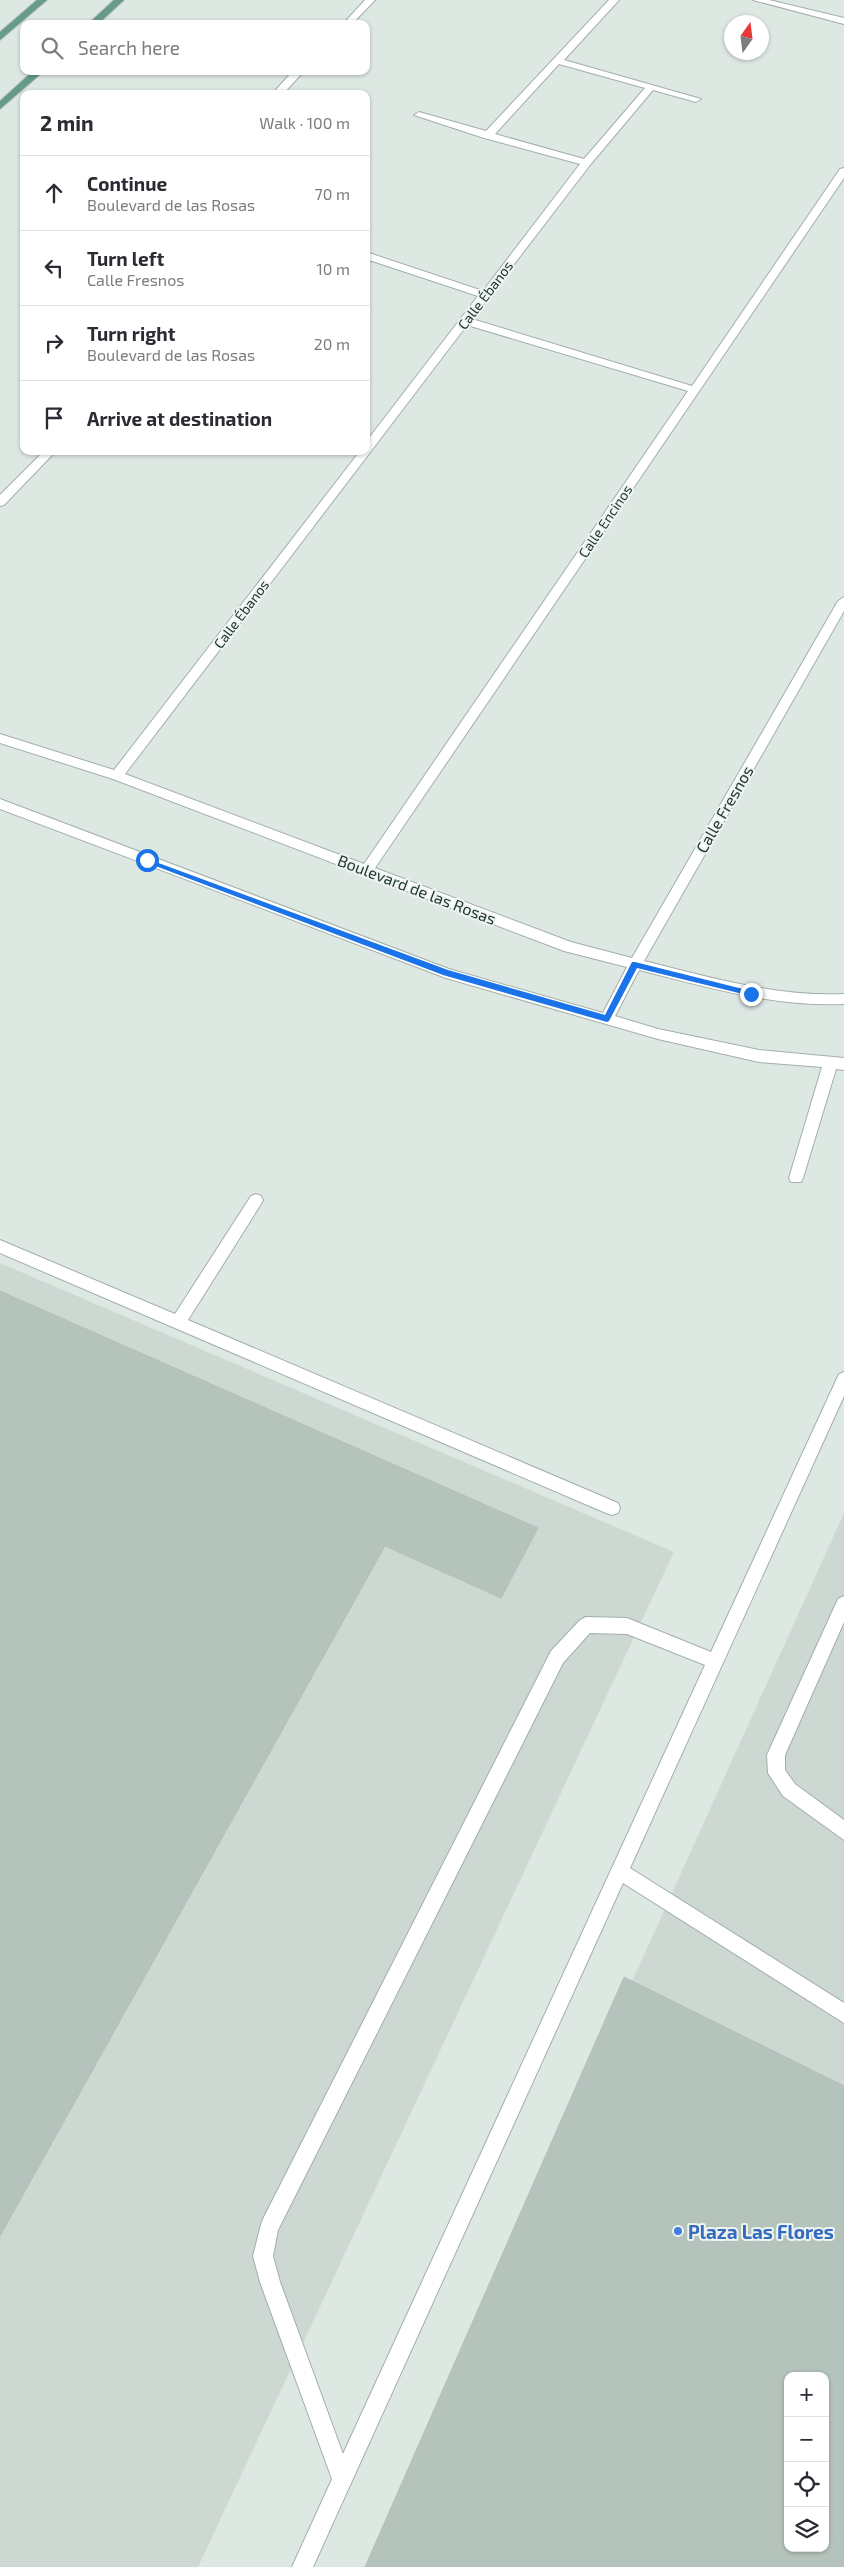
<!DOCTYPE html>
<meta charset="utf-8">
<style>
body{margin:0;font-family:"Exo 2",sans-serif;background:#f7f7f7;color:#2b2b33}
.controls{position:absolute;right:15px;bottom:15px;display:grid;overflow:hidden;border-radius:10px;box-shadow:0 1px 4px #0004}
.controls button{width:45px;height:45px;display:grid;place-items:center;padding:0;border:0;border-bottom:1px solid #e1e1e2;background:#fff;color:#2b2b33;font:25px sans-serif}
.compass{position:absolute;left:724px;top:15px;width:45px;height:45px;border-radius:50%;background:#fff;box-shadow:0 1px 4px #0004;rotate:14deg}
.stop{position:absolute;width:15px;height:15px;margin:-11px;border:4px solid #1a73e8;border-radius:50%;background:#fff}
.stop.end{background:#1a73e8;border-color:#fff;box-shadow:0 1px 5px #0008}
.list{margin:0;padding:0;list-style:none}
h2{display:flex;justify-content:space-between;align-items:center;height:65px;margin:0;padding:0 20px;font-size:21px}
h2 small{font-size:16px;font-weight:400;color:#7c7c81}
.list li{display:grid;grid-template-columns:32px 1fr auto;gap:15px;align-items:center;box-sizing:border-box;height:75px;padding:0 20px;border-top:1px solid #e1e1e2}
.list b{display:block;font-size:19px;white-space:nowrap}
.list p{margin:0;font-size:16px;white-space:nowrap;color:#7c7c81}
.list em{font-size:16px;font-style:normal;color:#7c7c81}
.icon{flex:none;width:28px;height:28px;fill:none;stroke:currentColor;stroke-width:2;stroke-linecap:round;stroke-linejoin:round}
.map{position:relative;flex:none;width:844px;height:2567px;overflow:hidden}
.search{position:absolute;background:#fff;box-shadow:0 1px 4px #0004;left:20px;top:20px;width:350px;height:55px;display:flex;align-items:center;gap:12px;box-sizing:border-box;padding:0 18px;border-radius:10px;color:#7c7c81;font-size:19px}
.panel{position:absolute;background:#fff;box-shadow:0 1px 4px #0004;left:20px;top:90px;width:350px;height:365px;border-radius:10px}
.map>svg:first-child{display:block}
.built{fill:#cdd8d2;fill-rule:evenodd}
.building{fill:#b4c3bc;stroke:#b1c1b9;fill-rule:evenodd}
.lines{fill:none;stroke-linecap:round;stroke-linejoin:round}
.minor-casing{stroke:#a2afa9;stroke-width:2}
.major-casing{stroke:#bcc3c1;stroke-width:2}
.minor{fill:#fff;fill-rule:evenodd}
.major{fill:#669b89;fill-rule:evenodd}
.route{fill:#1a73e8}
.shop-dot{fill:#3f7fe0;stroke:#eef5f1;stroke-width:2}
.labels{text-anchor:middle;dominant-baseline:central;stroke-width:4;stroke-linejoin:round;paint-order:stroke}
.far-street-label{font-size:14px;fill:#21372f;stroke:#eef5f1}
.street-label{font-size:16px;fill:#21372f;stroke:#eef5f1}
.near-shop-label{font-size:19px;font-weight:bold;fill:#366cbe;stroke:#eef5f1;text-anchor:start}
</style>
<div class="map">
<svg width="844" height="2567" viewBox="0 0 844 2567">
<rect width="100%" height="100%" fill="#dee8e3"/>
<g class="built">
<polygon points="0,1263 674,1552 198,2567 0,2567"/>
<path d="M844,1513V2567H367ZM788,2376H825V2548H788Z"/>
</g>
<g class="building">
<polygon points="0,1291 538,1528 501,1598 385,1546 0,2236"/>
<path d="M624,1977L844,2086V2567H365ZM788,2376H825V2548H788Z"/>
</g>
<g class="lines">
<defs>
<g id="minor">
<polygon points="365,0 375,0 352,24 343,24"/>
<path d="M609,0H619L564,60L701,99L696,102L653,90L590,165L472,319L692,386L840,169L844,168V178L375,868L571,942L632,958L838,601L844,597V611L644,961C710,977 775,997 844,994V1004C773,1007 707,987 639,970L615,1016L658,1029L759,1050L844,1058V1070L836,1069L803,1178L801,1182H791L789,1178L822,1067L759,1062L658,1039L446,978L0,809V799L449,969L603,1013L627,967L564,951L113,779L0,743V734L114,770L360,451H366V442L478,296L366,259V252L483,291L580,164L484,138L414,115L419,112L486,131ZM559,64L645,88L584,159L495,134ZM467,325L688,391L364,864L125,774Z"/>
<polygon points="753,0 769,0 844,18 844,24"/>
<polygon points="293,71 304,71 283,94 272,94"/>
<polygon points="44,451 56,451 4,505 0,506 0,495"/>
<polygon points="256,1194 261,1196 263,1200 261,1204 188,1320 618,1503 620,1508 618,1513 612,1515 606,1513 0,1253 0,1240 175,1314 251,1196"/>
<path d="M844,1372V1396L630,1868L844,2003V2023L623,1883L313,2567H292L332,2479L260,2282L253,2256L262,2221L551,1651L580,1620L586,1617L627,1618L711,1652L839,1374ZM590,1633L627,1634L705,1665L343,2454L280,2282L273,2256L278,2230L563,1663Z"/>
<polygon points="844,1596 844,1622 785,1755 785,1770 795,1784 844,1820 844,1840 783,1796 768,1773 767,1755 838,1599"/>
</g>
<g id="major">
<polygon points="37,0 47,0 0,40 0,32"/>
<polygon points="114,0 124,0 98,24 88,24"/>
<polygon points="33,71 44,71 0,109 0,101"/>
</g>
</defs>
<use href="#minor" class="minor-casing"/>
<use href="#major" class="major-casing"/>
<use href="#minor" class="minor"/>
<use href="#major" class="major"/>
</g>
<polygon class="route" points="145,858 448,970 605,1015 632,962 635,962 751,991 755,994 751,996 637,968 609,1021 607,1022 443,975 145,862"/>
<circle class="shop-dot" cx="678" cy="2231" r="5"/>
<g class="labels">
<g class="far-street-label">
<text transform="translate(485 295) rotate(-53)">Calle Ébanos</text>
<text transform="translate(605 521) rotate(-56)">Calle Encinos</text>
<text transform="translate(241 614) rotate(-53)">Calle Ébanos</text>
</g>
<g class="street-label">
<text transform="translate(724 809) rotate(-60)">Calle Fresnos</text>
<text transform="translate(417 889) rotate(21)">Boulevard de las Rosas</text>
</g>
<g class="near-shop-label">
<text x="688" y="2231">Plaza Las Flores</text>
</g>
</g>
</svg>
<div class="controls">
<button>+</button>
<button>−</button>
<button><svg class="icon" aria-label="locate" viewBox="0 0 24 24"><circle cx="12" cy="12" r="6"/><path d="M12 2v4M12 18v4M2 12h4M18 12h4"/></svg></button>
<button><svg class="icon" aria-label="layers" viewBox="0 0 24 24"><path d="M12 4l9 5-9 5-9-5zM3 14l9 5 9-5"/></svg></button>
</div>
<svg class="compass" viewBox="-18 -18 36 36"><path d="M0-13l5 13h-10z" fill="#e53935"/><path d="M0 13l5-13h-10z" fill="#7c7c81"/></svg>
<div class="stop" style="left:147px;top:860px"></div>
<div class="stop end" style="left:751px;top:994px"></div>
<div class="search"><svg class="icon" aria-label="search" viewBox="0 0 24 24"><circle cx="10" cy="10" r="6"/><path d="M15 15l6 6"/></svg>Search here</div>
<section class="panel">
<h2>2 min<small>Walk · 100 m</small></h2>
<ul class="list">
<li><svg class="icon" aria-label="ahead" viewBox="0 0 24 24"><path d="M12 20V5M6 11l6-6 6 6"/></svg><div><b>Continue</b><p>Boulevard de las Rosas</p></div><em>70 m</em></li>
<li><svg class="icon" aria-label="left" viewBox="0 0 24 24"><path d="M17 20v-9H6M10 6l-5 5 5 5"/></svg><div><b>Turn left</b><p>Calle Fresnos</p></div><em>10 m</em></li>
<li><svg class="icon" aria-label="right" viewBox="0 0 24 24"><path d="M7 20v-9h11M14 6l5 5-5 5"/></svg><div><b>Turn right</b><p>Boulevard de las Rosas</p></div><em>20 m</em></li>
<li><svg class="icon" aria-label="arrive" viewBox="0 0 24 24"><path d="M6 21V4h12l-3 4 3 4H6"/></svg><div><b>Arrive at destination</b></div></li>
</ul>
</section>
</div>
